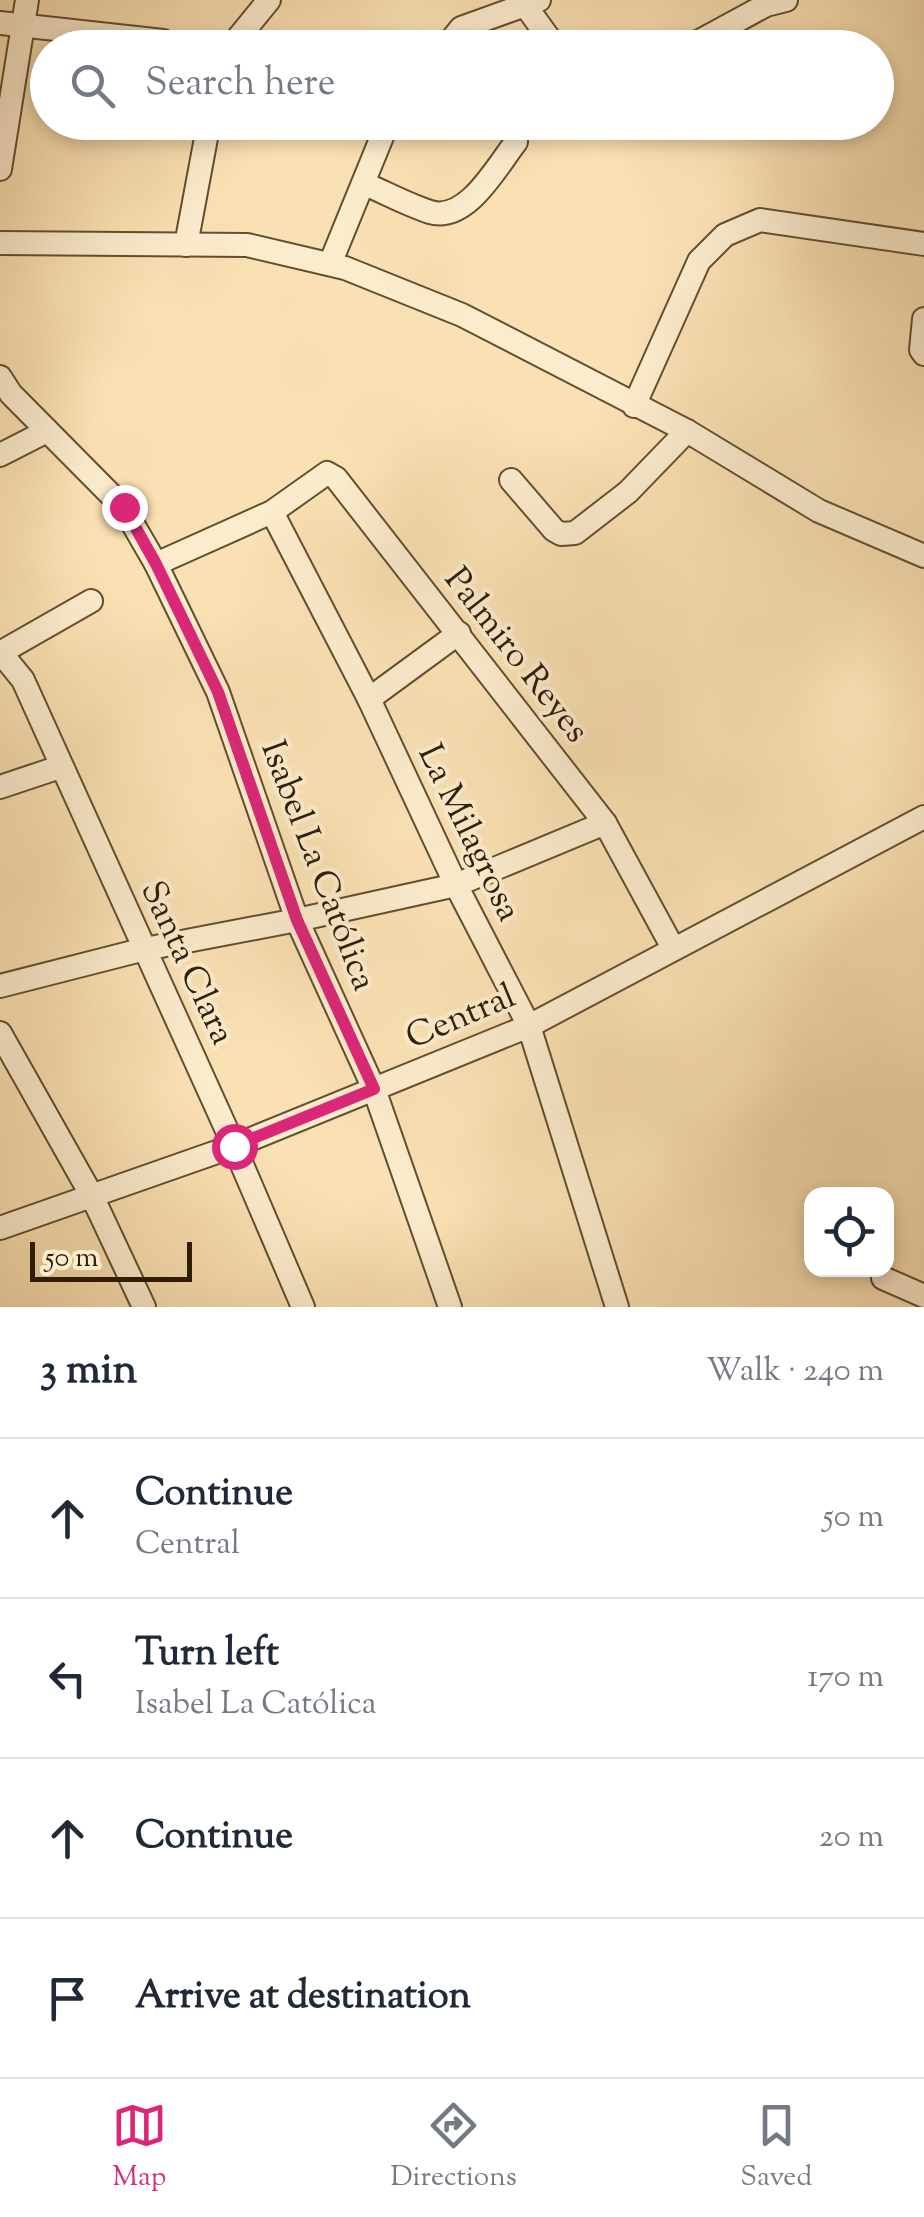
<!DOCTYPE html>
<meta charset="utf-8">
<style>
body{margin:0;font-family:"Sorts Mill Goudy",serif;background:#f2f2f3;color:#1f2937}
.controls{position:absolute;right:30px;bottom:30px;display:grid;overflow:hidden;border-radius:20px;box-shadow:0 5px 15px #0003}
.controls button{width:90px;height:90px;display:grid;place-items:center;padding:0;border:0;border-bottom:2px solid #e0e1e3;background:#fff;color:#1f2937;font:50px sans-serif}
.scale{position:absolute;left:30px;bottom:25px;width:162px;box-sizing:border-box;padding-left:10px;border:5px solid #301d04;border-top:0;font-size:28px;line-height:35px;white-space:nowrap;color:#301d04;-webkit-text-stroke:8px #fcecce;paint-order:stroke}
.stop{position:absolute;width:30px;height:30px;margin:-22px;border:8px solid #db2777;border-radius:50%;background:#fff}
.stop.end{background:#db2777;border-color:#fff;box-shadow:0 2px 10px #0008}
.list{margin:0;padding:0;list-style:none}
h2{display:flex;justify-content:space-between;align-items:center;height:130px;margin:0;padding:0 40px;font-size:42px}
h2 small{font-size:32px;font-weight:400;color:#747a83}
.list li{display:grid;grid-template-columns:65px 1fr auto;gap:30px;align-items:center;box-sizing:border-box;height:160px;padding:0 40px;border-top:2px solid #e0e1e3}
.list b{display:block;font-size:38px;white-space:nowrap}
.list p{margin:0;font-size:32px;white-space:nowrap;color:#747a83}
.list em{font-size:32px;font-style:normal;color:#747a83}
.icon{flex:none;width:55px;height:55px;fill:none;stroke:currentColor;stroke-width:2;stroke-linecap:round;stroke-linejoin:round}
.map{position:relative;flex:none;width:924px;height:1307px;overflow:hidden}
.search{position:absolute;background:#fff;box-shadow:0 5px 15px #0003;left:30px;right:30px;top:30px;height:110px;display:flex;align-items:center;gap:25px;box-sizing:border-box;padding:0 35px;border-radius:55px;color:#747a83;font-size:38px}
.sheet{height:770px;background:#fff}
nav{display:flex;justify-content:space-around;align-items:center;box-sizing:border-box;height:140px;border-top:2px solid #e0e1e3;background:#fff;font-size:28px;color:#747a83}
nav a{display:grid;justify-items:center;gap:5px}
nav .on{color:#db2777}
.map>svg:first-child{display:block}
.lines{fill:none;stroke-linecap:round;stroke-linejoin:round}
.minor-casing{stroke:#624e30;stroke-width:26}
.minor{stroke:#fcecce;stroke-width:22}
.route{stroke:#db2777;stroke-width:12}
.labels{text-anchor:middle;stroke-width:8;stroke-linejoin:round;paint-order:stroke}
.street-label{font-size:35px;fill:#301d04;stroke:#fcecce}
</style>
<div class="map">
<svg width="924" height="1307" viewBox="0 0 924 1307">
<rect width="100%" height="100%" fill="#fae1b3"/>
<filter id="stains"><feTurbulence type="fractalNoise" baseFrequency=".002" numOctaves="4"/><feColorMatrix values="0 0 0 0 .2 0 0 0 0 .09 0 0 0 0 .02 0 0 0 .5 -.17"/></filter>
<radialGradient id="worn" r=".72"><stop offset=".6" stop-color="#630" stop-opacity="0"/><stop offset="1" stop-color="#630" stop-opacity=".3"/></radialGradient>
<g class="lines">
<!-- minor casing -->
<g class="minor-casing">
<g id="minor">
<path d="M525,5l31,43"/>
<path d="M0,23l163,18"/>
<path d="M230,48l39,-48"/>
<path d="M445,48l16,-20 78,-28"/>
<path d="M687,48l79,-43 20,-5"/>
<path d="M0,169l27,-169"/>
<path d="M365,184c21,9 43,21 65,28 37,11 67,-46 86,-70"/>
<path d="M0,243l247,2 98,23 117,47 225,116 132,80 105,45"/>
<path d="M186,245l23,-123"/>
<path d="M330,264l58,-142"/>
<path d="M924,319l-3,31 3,4"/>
<path d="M0,377l11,17 112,113 33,57 62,128 79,228 77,169 76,218"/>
<path d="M634,406l65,-145 26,-26 35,-15 164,24"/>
<path d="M0,455l47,-24"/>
<path d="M511,480l43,50 7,4 14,-1 53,-41 59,-61"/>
<path d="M272,512l97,187 87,186 73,141 88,281"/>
<path d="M156,564l116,-52 55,-39 9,5 269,345 68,125"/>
<path d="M0,653l91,-52"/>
<path d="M1,653l22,27 211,466 69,161"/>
<path d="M369,699l90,-66"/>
<path d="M0,787l60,-20"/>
<path d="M0,986l145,-37 152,-29 159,-35 149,-62"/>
<path d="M0,1033l92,163 52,111"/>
<path d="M0,1228l234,-82 295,-120 395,-209"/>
<path d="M883,1278l41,18"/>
</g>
</g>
<!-- minor -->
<use href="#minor" class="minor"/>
</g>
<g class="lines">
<!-- route -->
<path class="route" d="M124,507l32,57 62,128 79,228 77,169 -140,57"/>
</g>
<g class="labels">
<!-- street labels -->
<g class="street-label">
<text transform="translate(518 654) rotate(52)" y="12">Palmiro Reyes</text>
<text transform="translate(471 832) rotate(64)" y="12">La Milagrosa</text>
<text transform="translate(320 865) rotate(69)" y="12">Isabel La Católica</text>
<text transform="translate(189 962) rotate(65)" y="12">Santa Clara</text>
<text transform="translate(460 1015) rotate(-23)" y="12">Central</text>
</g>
</g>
<rect width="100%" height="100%" filter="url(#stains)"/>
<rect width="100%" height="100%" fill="url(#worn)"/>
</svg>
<div class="controls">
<button><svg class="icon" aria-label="locate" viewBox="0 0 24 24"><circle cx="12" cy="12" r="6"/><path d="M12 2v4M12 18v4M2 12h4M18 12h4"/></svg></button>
</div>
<div class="scale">50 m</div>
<div class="stop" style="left:234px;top:1146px"></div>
<div class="stop end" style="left:124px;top:507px"></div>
<div class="search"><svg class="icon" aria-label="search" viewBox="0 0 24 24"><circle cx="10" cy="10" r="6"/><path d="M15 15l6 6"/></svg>Search here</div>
</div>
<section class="sheet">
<h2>3 min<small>Walk · 240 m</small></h2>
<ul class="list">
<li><svg class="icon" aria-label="ahead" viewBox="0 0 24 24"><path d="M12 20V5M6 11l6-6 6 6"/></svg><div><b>Continue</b><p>Central</p></div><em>50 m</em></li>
<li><svg class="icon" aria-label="left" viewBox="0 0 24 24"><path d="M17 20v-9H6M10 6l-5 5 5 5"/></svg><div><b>Turn left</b><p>Isabel La Católica</p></div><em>170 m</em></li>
<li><svg class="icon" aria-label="ahead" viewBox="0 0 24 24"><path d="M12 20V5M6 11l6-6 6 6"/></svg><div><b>Continue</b></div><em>20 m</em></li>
<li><svg class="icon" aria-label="arrive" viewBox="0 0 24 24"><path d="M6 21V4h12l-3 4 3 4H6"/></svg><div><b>Arrive at destination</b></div></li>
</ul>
</section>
<nav>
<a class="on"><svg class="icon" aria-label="map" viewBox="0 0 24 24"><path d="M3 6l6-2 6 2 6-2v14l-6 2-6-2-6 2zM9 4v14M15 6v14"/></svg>Map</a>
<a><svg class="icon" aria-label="directions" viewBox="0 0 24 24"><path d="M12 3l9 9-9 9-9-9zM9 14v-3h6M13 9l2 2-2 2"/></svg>Directions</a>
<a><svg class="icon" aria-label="saved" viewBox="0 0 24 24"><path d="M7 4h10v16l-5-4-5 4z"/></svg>Saved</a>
</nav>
